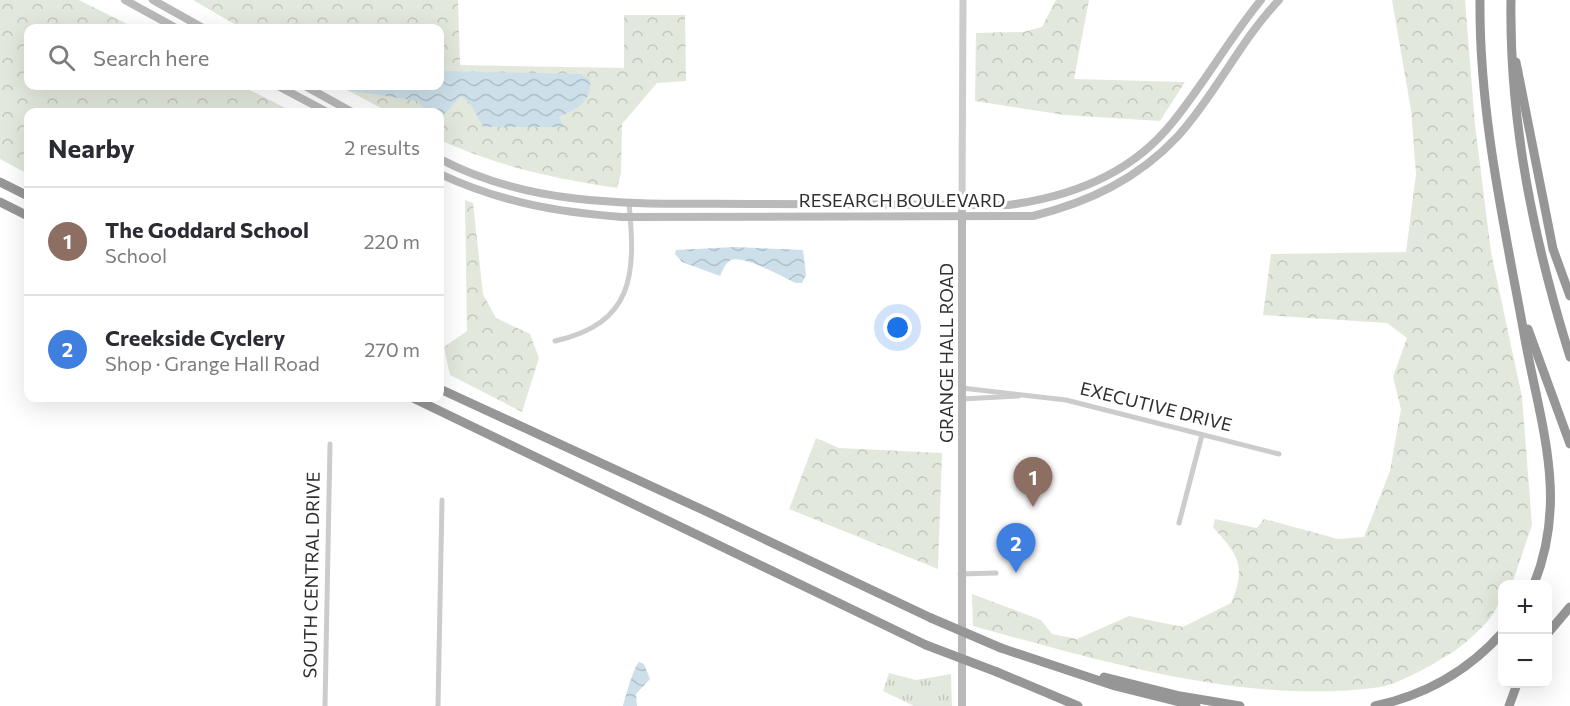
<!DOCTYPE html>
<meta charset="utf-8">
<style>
body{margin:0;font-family:Commissioner,sans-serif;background:#f2f2f3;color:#2b2b33}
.controls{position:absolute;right:18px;bottom:18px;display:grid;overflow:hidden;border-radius:12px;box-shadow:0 6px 24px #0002}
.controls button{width:54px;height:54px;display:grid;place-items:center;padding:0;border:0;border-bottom:2px solid #e1e1e2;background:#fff;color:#2b2b33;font:30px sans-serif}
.you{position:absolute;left:898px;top:328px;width:21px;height:21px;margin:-15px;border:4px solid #fff;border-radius:50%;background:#1a73e8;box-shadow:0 0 0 9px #1a73e833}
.badge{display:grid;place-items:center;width:39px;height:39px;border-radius:50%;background:#d64252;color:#fff;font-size:20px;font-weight:700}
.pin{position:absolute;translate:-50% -50px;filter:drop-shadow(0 2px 3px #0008)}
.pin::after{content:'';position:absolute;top:32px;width:21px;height:18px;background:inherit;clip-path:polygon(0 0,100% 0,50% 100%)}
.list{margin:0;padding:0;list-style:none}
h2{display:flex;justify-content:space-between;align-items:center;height:78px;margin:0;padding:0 24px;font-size:26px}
h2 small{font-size:20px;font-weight:400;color:#7c7c81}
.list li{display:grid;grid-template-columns:39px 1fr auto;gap:18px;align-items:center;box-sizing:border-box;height:108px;padding:0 24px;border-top:2px solid #e1e1e2}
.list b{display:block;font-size:22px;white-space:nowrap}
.list p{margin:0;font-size:20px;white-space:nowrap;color:#7c7c81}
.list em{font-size:20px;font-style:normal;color:#7c7c81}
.icon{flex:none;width:33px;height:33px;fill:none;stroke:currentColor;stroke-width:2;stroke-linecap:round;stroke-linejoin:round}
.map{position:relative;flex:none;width:1570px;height:706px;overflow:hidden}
.search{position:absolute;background:#fff;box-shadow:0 6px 24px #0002;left:24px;top:24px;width:420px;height:66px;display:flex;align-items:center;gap:15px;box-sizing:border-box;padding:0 21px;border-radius:12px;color:#7c7c81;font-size:22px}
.panel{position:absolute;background:#fff;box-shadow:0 6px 24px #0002;left:24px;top:108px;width:420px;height:294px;border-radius:12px}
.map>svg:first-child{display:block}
.forest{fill:url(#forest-crowns)}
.park{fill:url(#park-tufts)}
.water{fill:url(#water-waves)}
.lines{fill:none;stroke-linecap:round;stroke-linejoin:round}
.minor{stroke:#ccc;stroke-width:5}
.tertiary{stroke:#ccc;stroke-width:7}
.secondary{stroke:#b9b9b9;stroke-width:8}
.motorway{stroke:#969696;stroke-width:9}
.motorway-bridge{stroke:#969696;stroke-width:9}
.labels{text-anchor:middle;stroke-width:6;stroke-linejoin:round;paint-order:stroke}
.street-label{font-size:18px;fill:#2f2f2f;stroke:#fff}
</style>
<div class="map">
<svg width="1570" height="706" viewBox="0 0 1570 706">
<defs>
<pattern id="forest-crowns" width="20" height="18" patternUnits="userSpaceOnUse" patternTransform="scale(1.5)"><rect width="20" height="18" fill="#e3e8dc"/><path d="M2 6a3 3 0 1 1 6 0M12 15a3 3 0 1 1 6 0" fill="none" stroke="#c3c7bd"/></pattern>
<pattern id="park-tufts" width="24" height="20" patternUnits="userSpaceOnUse" patternTransform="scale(1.5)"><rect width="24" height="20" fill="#e3e8dc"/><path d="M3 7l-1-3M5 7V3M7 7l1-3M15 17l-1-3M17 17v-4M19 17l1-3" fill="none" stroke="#c3c7bd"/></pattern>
<pattern id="water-waves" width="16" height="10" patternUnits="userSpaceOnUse" patternTransform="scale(1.5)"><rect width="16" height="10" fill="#cddfe9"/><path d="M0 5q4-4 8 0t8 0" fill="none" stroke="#b0c0c8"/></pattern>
</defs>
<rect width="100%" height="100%" fill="#fff"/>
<!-- forest -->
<g class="forest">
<path d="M0,0h79l56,28h-107v58h214l51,26h-265v62l-28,-15z"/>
<path d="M193,0h265l2,65 164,3v-53h61l1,66 -29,2 -35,41 -1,49 -4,15c-66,-10 -116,-21 -177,-48v-28h-52l-48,-26h100v-58h-199z"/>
<path d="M1056,0h33l-15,79 111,3 -25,39 -95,-6 -90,-14 1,-68 47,-1 19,-5z"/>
<path d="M1392,0h73l10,125 16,127 31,145 10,128 -20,59h-10c0,27 -18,42 -37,59 -17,14 -63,40 -84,44 -134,19 -280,-26 -408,-61l-1,-32 69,26 11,14 25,5 52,-23 54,11 48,-24c16,-37 7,-48 -18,-76l2,-8 42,9 7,-9 74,20 26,-2 26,-66 11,-62 -8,-32 14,-39 -20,-15 -124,-8 8,-61 135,-2 10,-78 -5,-64z"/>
<path d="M465,200l8,3 10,91 13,24 34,16 9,24 -17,54 -72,-37 -6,-28 23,-16z"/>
<path d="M816,438l23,10 103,5 -4,116 -149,-60z"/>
</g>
<!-- park -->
<path class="park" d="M889,673l27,7 35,-6 1,32h-38l-31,-15z"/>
<!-- water -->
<g class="water">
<path d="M440,71l141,3 9,6c2,23 -13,28 -31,37l5,10h-81l-11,-21 -11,-10 -21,23v-7h-15l-7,-11 -72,-11 -6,-4h100z"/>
<path d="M735,247l68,3 3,25 -4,8h-6c-14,-6 -51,-28 -65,-23 -6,3 -8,10 -11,16l-38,-14 -7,-8 1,-4z"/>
<path d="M639,662l5,2 6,15 -14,15 1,12h-14c2,-8 11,-40 16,-44z"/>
</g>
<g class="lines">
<!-- minor -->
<g class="minor">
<path d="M555,341c79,-18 81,-66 74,-138"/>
<path d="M962,388l104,12 213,54"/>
<path d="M962,399l57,-3"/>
<path d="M1179,523l23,-88"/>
<path d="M960,574l36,-1"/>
<path d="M325,706l5,-262"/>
<path d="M438,706l4,-206"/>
</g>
<!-- tertiary -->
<path class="tertiary" d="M962,205l1,-205"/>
<!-- secondary -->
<g class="secondary">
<path d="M125,0l51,28"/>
<path d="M153,0l50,28"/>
<path d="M278,86l49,26"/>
<path d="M305,86l47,26"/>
<path d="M440,159c97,51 205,44 312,45 85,0 170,0 256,1 62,-8 123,-31 164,-82 32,-39 57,-84 89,-123"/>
<path d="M440,174c60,28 116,38 182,43l411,-1c56,-14 105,-37 145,-80 38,-42 62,-95 101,-136"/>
<path d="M962,706v-494"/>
</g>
<!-- motorway -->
<g class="motorway">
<path d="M1480,0c-1,111 23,219 43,328 15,90 47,167 11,256"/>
<path d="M1511,0c-2,122 23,241 59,357"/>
<path d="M1516,62l37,187 17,47"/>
<path d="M0,182l28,14"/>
<path d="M0,202l28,14"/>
<path d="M1528,329l42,115"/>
<path d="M440,389l261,120 230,109"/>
<path d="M413,398l513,247"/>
<path d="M1548,633l22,-26"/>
<path d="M1001,648l114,38 81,20"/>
<path d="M997,672l81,34"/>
<path d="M1104,677l76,19 60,10"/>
<path d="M1375,706c51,-11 93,-35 127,-73"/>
<path d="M1509,706l8,-22"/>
</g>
<!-- motorway-bridge -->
<g class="motorway-bridge">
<path d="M931,618l70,30"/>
<path d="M926,645l71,27"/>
</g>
</g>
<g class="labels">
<!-- street labels -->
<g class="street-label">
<text x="902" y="207">RESEARCH BOULEVARD</text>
<text transform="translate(947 353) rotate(-90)" y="6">GRANGE HALL ROAD</text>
<text transform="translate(1156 407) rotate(14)" y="6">EXECUTIVE DRIVE</text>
<text transform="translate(312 575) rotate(-89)" y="6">SOUTH CENTRAL DRIVE</text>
</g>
</g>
</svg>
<div class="controls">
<button>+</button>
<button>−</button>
</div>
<div class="you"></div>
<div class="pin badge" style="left:1033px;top:507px;background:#8d6e63">1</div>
<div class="pin badge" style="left:1016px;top:573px;background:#3f7fe0">2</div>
<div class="search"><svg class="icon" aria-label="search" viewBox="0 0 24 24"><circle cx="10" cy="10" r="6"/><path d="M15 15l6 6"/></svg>Search here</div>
<section class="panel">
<h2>Nearby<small>2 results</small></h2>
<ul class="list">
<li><span class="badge" style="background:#8d6e63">1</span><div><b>The Goddard School</b><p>School</p></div><em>220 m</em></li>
<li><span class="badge" style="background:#3f7fe0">2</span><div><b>Creekside Cyclery</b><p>Shop · Grange Hall Road</p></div><em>270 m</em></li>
</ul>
</section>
</div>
